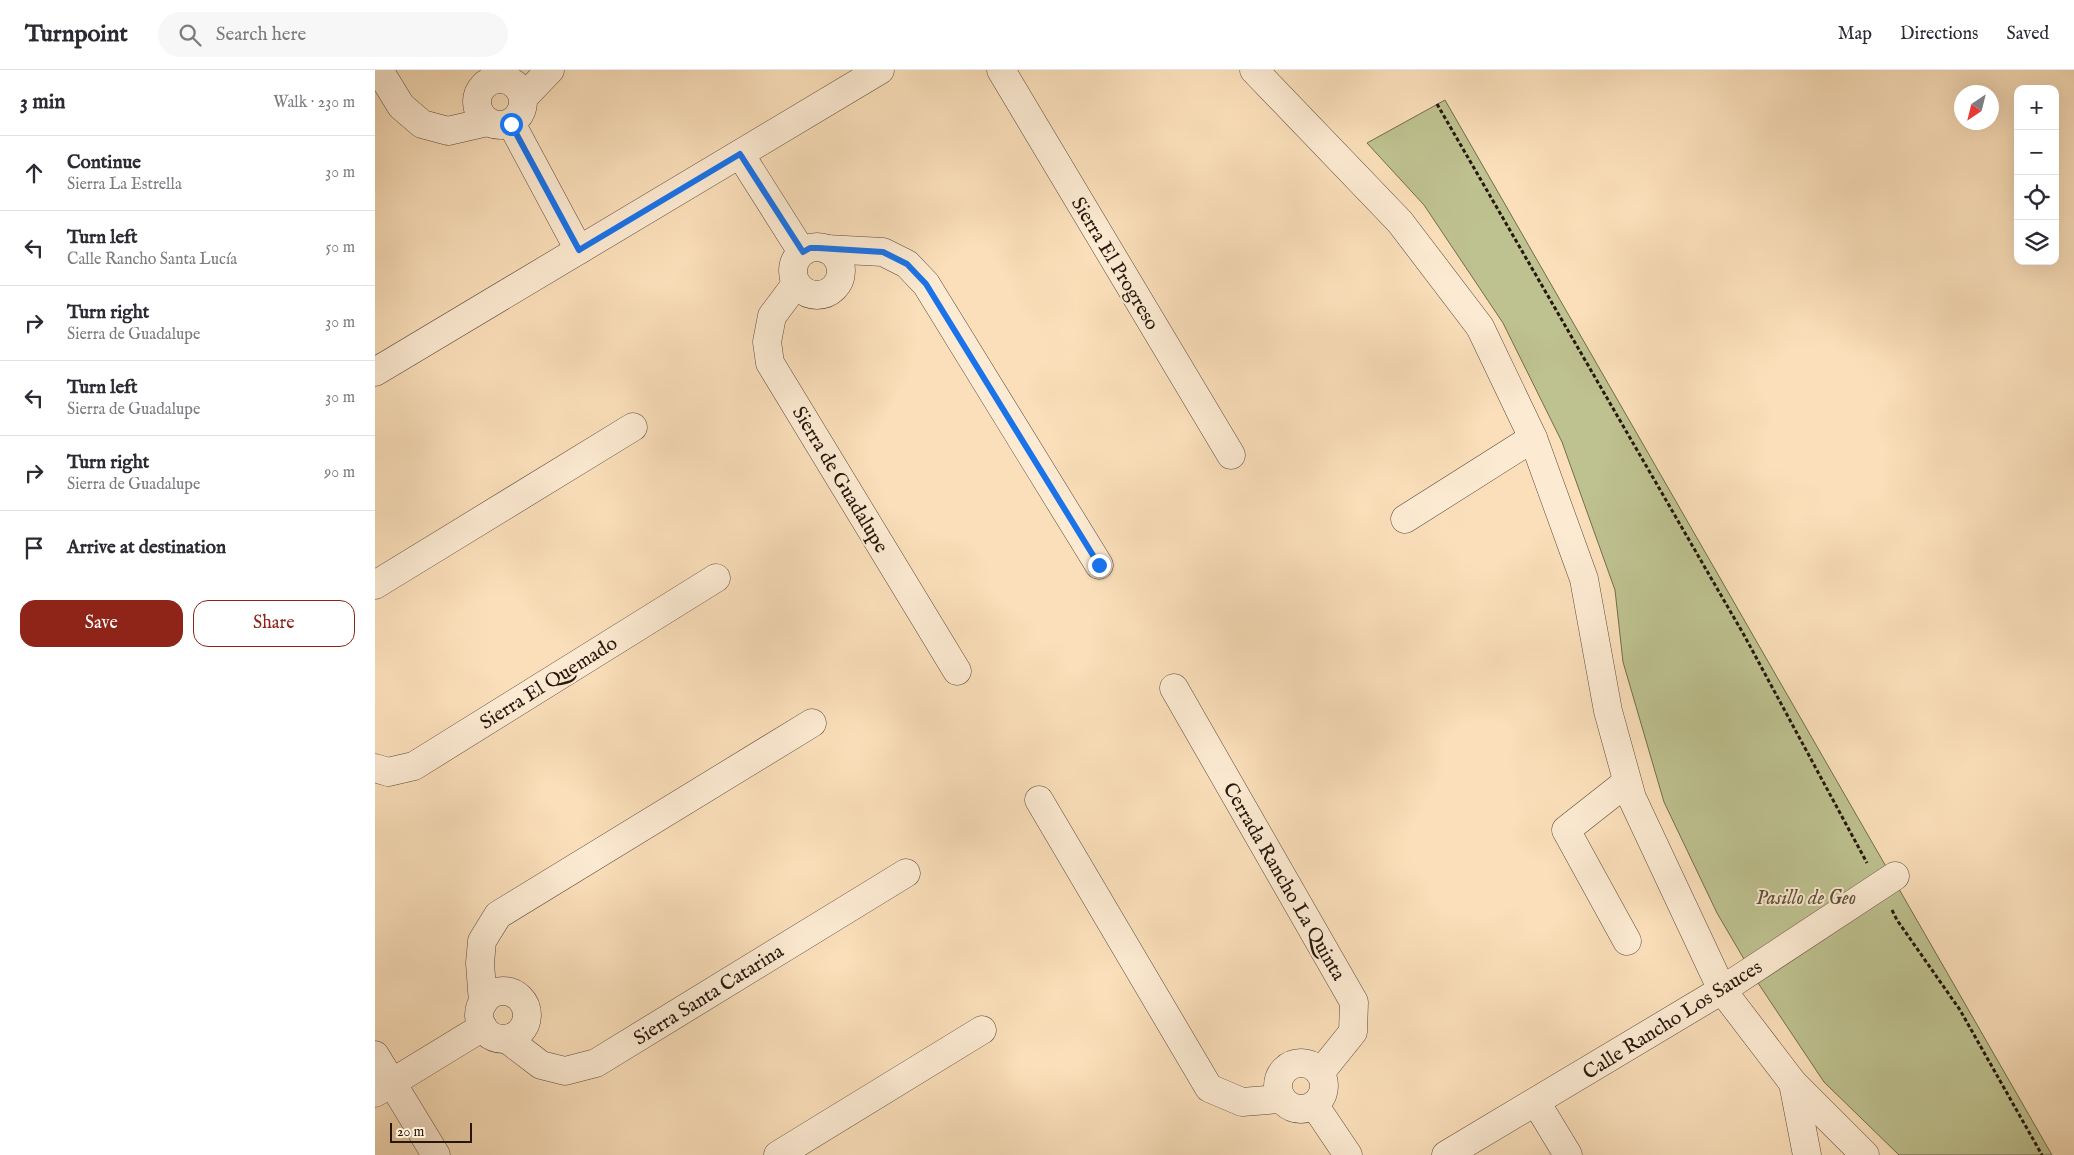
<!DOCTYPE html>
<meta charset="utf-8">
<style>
body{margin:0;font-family:"IM FELL English",serif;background:#f7f7f7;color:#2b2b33}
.controls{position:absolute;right:15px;top:15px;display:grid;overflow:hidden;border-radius:10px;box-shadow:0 5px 20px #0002}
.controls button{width:45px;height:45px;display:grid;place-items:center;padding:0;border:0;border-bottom:1px solid #e1e1e2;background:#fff;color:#2b2b33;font:25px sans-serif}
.compass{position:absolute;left:1579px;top:15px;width:45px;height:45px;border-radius:50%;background:#fff;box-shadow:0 5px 20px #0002;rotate:215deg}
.scale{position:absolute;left:15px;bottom:12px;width:82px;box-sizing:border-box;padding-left:5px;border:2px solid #26160c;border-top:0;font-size:14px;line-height:18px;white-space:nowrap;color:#26160c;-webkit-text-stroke:4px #fcead2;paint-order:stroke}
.stop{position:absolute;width:15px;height:15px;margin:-11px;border:4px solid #1a73e8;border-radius:50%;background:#fff}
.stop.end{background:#1a73e8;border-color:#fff;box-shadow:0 1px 5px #0008}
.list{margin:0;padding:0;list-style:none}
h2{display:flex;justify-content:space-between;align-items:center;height:65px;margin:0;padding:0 20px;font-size:21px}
h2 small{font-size:16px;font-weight:400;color:#7c7c81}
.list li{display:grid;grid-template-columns:32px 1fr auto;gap:15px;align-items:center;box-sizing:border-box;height:75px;padding:0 20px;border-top:1px solid #e1e1e2}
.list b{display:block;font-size:19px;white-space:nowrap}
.list p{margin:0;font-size:16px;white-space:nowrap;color:#7c7c81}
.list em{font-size:16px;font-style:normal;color:#7c7c81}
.actions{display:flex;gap:10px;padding:15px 20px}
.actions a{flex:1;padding:11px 0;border:1px solid #8f2418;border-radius:15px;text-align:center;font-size:18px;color:#8f2418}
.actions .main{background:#8f2418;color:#fff}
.icon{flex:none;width:28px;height:28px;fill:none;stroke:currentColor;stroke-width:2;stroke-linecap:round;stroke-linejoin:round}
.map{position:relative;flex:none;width:1699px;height:1085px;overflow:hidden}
header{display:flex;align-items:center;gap:30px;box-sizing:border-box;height:70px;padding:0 25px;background:#fff;border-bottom:1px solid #e1e1e2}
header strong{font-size:24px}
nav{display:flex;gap:28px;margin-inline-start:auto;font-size:18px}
.search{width:350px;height:45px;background:#f7f7f7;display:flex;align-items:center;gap:12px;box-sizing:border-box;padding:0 18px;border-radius:28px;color:#7c7c81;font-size:19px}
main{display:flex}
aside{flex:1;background:#fff}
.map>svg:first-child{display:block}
.green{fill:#bec290;stroke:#726c4e}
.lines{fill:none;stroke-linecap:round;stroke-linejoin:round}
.minor-casing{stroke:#5b4838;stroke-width:29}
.path{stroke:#26160c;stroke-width:3;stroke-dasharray:4 2.5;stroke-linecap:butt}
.minor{stroke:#fcead2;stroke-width:28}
.route{stroke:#1a73e8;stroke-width:6}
.labels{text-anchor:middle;stroke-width:4;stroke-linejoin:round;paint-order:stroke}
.street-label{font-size:20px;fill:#26160c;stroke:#fcead2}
.park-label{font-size:20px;font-style:italic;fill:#5b523a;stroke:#fcead2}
</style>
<header>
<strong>Turnpoint</strong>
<div class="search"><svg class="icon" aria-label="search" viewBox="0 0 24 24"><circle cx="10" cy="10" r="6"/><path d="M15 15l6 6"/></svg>Search here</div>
<nav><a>Map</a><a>Directions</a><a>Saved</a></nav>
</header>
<main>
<aside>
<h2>3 min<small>Walk · 230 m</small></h2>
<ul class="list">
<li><svg class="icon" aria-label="ahead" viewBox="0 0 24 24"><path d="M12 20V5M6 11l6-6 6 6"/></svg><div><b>Continue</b><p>Sierra La Estrella</p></div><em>30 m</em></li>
<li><svg class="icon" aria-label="left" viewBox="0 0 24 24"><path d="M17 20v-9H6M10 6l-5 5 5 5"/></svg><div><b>Turn left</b><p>Calle Rancho Santa Lucía</p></div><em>50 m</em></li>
<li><svg class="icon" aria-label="right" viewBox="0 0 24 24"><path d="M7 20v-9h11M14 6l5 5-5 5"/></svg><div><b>Turn right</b><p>Sierra de Guadalupe</p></div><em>30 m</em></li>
<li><svg class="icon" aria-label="left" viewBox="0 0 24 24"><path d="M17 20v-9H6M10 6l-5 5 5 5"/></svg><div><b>Turn left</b><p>Sierra de Guadalupe</p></div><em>30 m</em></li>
<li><svg class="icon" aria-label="right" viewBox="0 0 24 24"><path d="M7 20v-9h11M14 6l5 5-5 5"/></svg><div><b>Turn right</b><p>Sierra de Guadalupe</p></div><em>90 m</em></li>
<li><svg class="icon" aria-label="arrive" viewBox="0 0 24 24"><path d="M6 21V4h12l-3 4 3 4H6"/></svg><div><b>Arrive at destination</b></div></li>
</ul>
<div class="actions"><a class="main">Save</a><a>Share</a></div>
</aside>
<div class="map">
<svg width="1699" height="1085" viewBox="0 0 1699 1085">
<rect width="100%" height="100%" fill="#fadfba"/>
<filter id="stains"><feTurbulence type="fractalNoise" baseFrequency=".004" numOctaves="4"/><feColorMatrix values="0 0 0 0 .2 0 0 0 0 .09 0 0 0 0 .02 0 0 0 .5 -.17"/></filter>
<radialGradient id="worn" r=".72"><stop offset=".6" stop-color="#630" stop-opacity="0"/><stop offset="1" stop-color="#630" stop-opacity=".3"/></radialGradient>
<!-- green -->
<path class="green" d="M1070,30l607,1055h-153l-75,-73 -66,-99 -41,-70 -53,-111 -41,-140 -8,-72 -53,-148 -59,-119 -79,-118 -57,-62z"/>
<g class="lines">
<!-- minor casing -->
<g class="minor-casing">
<g id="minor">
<path d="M4,0l22,36 21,18 26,7 39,-9"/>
<path d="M626,0l230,385"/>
<path d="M879,0l146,152 80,105 53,111 51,141 24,132 24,87 90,192 71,93 72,72"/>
<circle cx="125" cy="32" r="23"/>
<path d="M149,27l26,-27"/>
<path d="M136,53l68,127"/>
<path d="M365,84l62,98"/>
<circle cx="442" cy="201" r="24"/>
<path d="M451,179l57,3 24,12 19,20 173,281"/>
<path d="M421,214l-24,32 -5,26 3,21 187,308"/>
<path d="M0,302l505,-302"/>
<path d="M1030,449l128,-81"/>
<path d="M0,515l258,-158"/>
<path d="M799,618l180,314 -1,30 -33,41"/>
<path d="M0,698l13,4 26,-6 302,-188"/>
<path d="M1252,712l-61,48 61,111"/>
<path d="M664,730l170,288 33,14 38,-3"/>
<circle cx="128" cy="945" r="24"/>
<path d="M108,933l-3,-40 2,-22 16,-26 314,-192"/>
<path d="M132,969l34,26 24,6 31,-8 310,-190"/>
<path d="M0,985l61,100"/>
<circle cx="926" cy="1016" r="23"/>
<path d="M1418,1013l14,72"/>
<path d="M0,1023l108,-66"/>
<path d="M1161,1032l32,53"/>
<path d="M940,1036l33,49"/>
<path d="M403,1085l204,-125"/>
<path d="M1071,1085l276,-165 173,-114"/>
</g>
</g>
<!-- path -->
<g class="path">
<path d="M1062,34l307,531 123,228"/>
<path d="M1517,840l5,10 63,90 82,145"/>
</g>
<!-- minor -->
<use href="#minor" class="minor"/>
</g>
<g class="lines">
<!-- route -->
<path class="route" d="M136,54l68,126 161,-96 63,98 7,-4h8l65,4 24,12 19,20 173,281"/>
</g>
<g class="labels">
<!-- street labels -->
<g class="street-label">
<text transform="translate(741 193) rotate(59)" y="7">Sierra El Progreso</text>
<text transform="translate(466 409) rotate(59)" y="7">Sierra de Guadalupe</text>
<text transform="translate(173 612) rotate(-32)" y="7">Sierra El Quemado</text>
<text transform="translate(910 811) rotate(60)" y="7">Cerrada Rancho La Quinta</text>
<text transform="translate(333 924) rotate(-32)" y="7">Sierra Santa Catarina</text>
<text transform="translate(1297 949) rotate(-32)" y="7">Calle Rancho Los Sauces</text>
</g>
<!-- park labels -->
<g class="park-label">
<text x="1431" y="834">Pasillo de Geo</text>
</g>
</g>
<rect width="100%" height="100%" filter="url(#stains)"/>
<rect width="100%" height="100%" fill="url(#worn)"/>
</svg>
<div class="controls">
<button>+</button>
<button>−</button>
<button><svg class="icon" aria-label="locate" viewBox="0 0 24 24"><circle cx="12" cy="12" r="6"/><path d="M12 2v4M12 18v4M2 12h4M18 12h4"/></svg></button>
<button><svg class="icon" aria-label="layers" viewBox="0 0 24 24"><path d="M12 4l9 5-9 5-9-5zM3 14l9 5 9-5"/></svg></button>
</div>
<svg class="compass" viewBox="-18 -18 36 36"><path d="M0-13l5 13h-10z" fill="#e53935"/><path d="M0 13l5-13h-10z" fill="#7c7c81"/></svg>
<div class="scale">20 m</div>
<div class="stop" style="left:136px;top:54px"></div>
<div class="stop end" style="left:724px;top:495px"></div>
</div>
</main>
